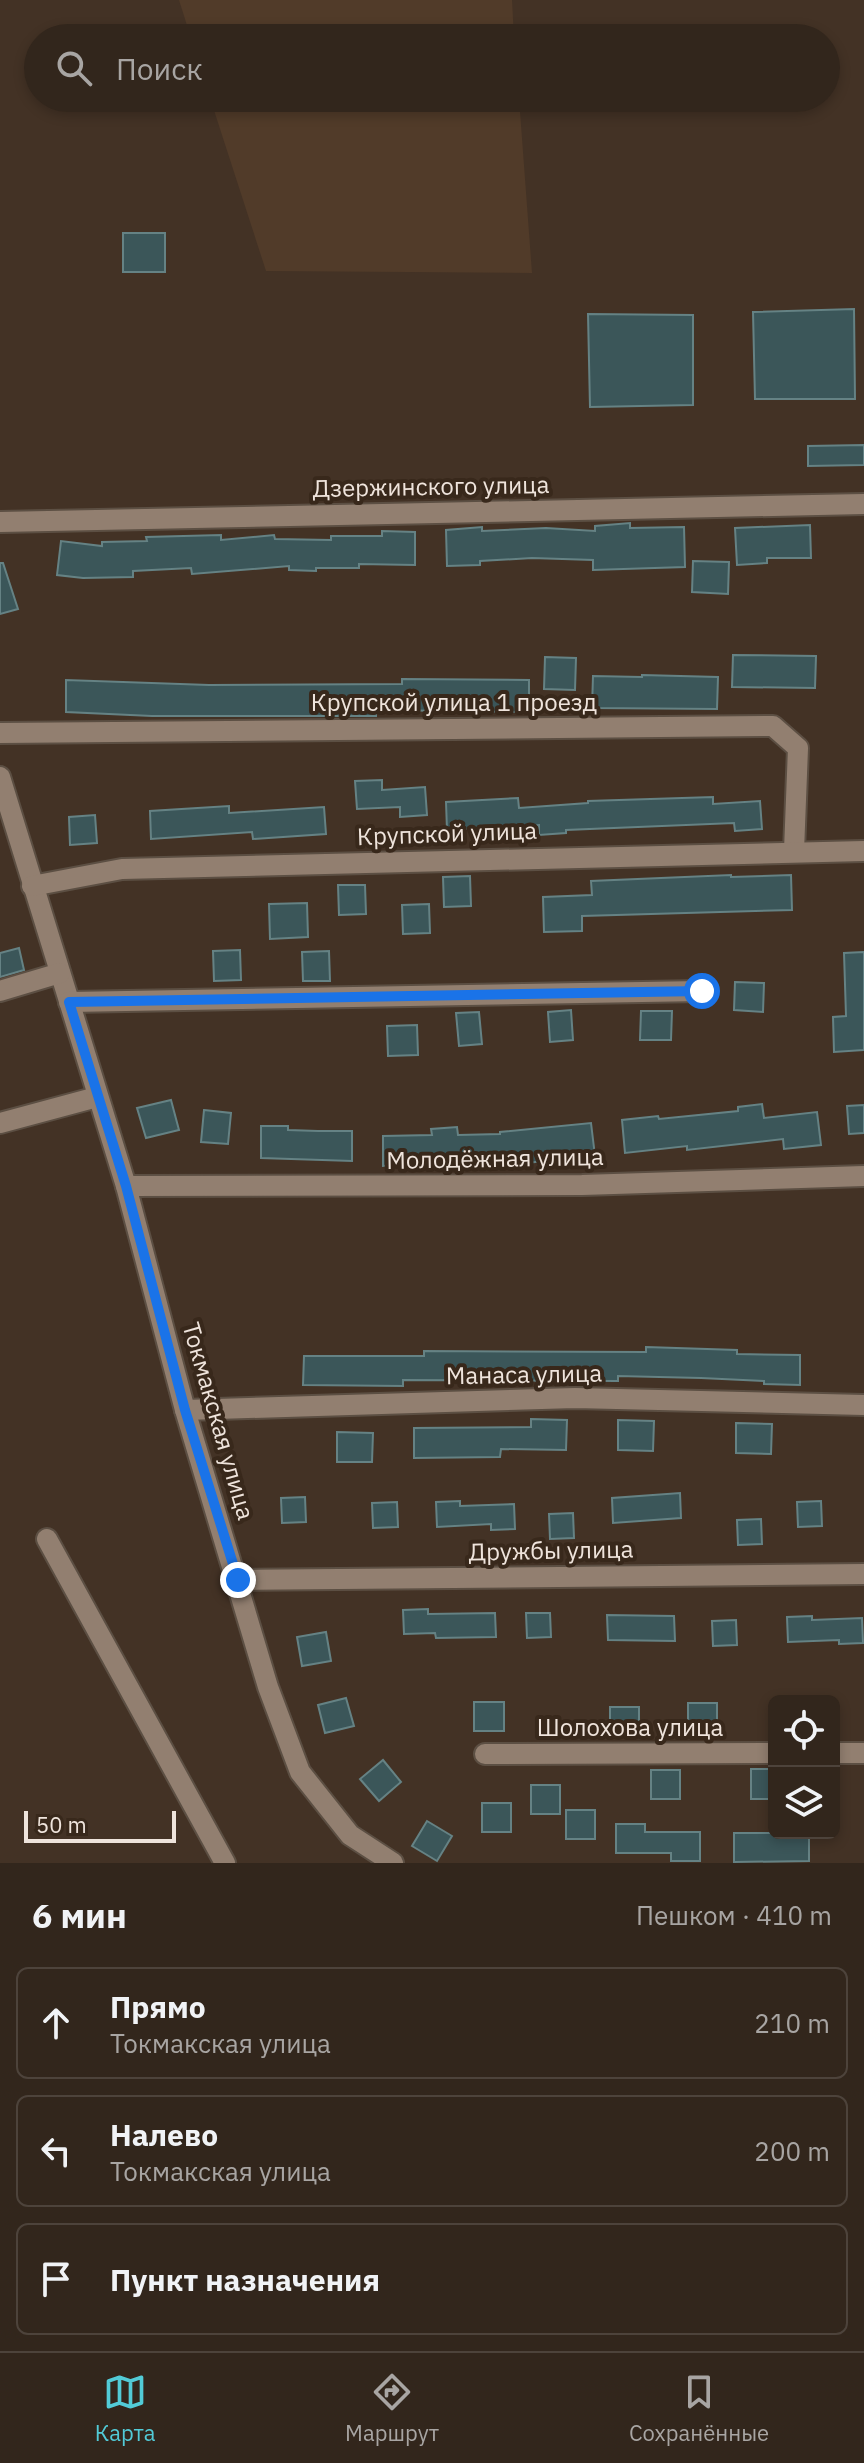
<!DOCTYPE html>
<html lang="ru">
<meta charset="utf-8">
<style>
body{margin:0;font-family:"IBM Plex Sans",sans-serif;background:#3a2e25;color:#f1f3f6}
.controls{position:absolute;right:24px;bottom:24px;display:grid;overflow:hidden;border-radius:12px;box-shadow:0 4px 12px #0003}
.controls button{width:72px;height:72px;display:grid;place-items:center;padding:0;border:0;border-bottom:2px solid #4d433b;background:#32261c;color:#f1f3f6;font:40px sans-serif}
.scale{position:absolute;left:24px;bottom:20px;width:152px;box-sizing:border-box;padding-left:8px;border:4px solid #efe4dc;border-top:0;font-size:22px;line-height:28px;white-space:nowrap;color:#efe4dc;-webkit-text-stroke:6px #38281b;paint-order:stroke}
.stop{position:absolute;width:24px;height:24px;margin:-18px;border:6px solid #1a73e8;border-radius:50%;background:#fff}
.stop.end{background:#1a73e8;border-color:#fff;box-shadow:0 2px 8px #0008}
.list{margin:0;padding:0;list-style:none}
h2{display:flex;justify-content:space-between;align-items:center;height:104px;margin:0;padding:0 32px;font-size:34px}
h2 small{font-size:26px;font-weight:400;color:#a8a5a3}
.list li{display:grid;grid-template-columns:52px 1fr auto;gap:24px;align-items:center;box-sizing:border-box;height:112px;margin:0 16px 16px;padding:0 16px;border:2px solid #4d433b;border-radius:12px}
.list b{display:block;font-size:30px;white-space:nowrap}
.list p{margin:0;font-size:26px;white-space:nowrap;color:#a8a5a3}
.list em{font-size:26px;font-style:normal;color:#a8a5a3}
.icon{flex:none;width:44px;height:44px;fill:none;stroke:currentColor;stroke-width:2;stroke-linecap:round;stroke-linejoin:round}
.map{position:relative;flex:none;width:864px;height:1863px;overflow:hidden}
.search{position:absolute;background:#32261c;box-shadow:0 4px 12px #0003;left:24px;right:24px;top:24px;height:88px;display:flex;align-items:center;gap:20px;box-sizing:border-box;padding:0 28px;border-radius:44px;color:#a8a5a3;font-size:30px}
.sheet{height:488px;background:#32261c}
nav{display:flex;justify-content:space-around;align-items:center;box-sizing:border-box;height:112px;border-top:2px solid #4d433b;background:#32261c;font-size:22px;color:#a8a5a3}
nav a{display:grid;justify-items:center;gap:4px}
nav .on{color:#52cbd7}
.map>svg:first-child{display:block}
.built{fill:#513b29}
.building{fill:#3b5659;stroke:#658284;stroke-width:2}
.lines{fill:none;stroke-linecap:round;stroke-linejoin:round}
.minor-casing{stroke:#5c4f43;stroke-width:24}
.minor{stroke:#927f70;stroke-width:20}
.route{stroke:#1a73e8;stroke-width:10}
.labels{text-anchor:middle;stroke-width:8;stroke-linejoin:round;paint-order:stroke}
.street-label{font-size:24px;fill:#efe4dc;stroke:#38281b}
</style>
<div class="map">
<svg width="864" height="1863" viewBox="0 0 864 1863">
<rect width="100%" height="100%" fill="#433225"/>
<!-- built -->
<g class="built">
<path d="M179,0h333l2,38h-323z"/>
<path d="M210,98h309l13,175 -266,-2z"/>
</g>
<!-- building -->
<g class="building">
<rect x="123" y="233" width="42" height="39"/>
<path d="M854,309l1,90h-100l-2,-87z"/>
<path d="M588,314l105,1v90l-103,2z"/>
<path d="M864,445v20l-56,1v-20z"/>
<path d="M630,523v5l54,-1 1,40 -92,3v-10l-61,-2 -52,3v4l-33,1 -1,-36 36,-3v4l64,-3 49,3v-5z"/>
<path d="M810,525l1,33h-44v5l-30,2 -2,-37z"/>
<path d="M382,531l33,1v33l-56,-1v4h-43v3l-27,-1v-4l-97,8 -1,-6 -58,3v6l-50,1 -26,-3 4,-34 41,5v-4l45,-1 -1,-4 75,-2v5l53,-5 1,4 56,1v-4h51z"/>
<path d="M693,561l36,1 -1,32 -36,-2z"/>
<path d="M0,563h3l15,46 -18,5z"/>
<path d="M733,655l83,1 -1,32 -83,-1z"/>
<path d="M545,657l31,1 -1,32 -31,-1z"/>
<path d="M642,675l76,2 -1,32 -125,-1 1,-32 49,1z"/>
<path d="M402,679l127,1v32l-153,-2v6h-224l-86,-4v-32l143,5 193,-1z"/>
<path d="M382,780v10l43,-3 2,28 -27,2v-10l-43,2 -2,-28z"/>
<path d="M713,797v7l47,-3 2,28 -27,2 -1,-8 -168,7v3l-27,2v-10l-92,5 -1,-28 72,-4 1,10 69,-5v-2z"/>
<path d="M229,806v7l95,-6 2,27 -73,5 -1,-7 -101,7 -1,-28z"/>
<path d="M95,815l2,28 -27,2 -1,-28z"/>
<path d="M731,875v2l60,-2 1,35 -210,6v15l-38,1 -1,-35 49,-2 -1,-14z"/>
<path d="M470,876l1,30 -27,1 -1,-30z"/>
<path d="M338,885h27l1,29 -27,1z"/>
<path d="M307,903l1,34 -38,2 -1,-35z"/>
<path d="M429,904l1,29 -27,1 -1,-29z"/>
<path d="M19,948l5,22 -24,7v-24z"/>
<path d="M240,950l1,30 -27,1 -1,-30z"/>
<path d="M329,951l1,30h-27l-1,-29z"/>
<path d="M864,952v98l-30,2 -1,-35 13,-1 -2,-63z"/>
<path d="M735,982l29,1 -1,29 -29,-2z"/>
<path d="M571,1010l2,30 -23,2 -2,-30z"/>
<path d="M641,1011h31l-1,29h-31z"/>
<path d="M479,1012l3,32 -23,2 -3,-33z"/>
<path d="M417,1025l1,30 -30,1 -1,-30z"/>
<path d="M171,1100l8,30 -33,8 -9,-30z"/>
<path d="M762,1104l2,14 53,-6 4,33 -37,4 -1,-10 -96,11v-4l-62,7 -3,-33 36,-4 1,3 79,-8v-4z"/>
<path d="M864,1105v28l-15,1 -2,-28z"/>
<path d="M204,1110l27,3 -3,31 -27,-2z"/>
<path d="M591,1123l4,33 -90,9h-34v-7l-88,8v-30l49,-1 -1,-6 26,-2 1,8 42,-1v-2z"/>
<path d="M261,1126h27v4l30,1h34v30l-91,-3z"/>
<path d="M646,1347l91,3v4l63,1v30l-36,-1v-3l-63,-3 -83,-2v5l-215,-1v6l-100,-1 1,-29h120v-5l222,1z"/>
<path d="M531,1419l36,1 -1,30 -65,-1 -1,8 -86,1v-30l117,-1z"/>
<path d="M618,1420l36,1 -1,30 -35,-1z"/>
<path d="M736,1423l36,1 -1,30 -35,-1z"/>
<path d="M337,1432l36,1 -1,29h-35z"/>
<path d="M680,1493l1,25 -68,5 -1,-25z"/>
<path d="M305,1497l1,25 -24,1 -1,-25z"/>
<path d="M460,1501v5l54,-2 1,25 -24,1v-6l-54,3 -1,-25z"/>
<path d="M821,1501l1,25 -24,1 -1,-25z"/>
<path d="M397,1502l1,25 -25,1 -1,-25z"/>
<path d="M573,1513l1,25 -24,1 -1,-25z"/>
<path d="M761,1519l1,25 -24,1 -1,-25z"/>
<path d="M428,1609v5l67,-1 1,24 -60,1 -1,-5 -31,1 -1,-24z"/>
<path d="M526,1613h24l1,24 -24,1z"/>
<path d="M607,1615l67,1 1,25 -67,-1z"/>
<path d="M812,1616v4l50,-2 1,25 -24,1v-4l-51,2 -1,-25z"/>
<path d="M736,1620l1,25 -24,1 -1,-25z"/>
<path d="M326,1632l5,29 -29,5 -5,-29z"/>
<path d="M346,1698l8,28 -29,7 -7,-28z"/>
<rect x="474" y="1702" width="30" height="29"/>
<rect x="688" y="1703" width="29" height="29"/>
<rect x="610" y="1707" width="29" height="29"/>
<path d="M383,1760l18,22 -22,19 -19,-22z"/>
<rect x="751" y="1769" width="23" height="30"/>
<rect x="651" y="1770" width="29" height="29"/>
<rect x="531" y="1785" width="29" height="29"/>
<rect x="482" y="1803" width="29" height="29"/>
<rect x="566" y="1810" width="29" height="29"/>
<path d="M427,1821l25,15 -15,25 -25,-15z"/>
<path d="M616,1824h29v8h55v29h-29v-8h-55z"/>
<path d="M734,1833h75v28l-75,1z"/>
</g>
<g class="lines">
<!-- minor casing -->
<g class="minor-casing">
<g id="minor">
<path d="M0,522l864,-18"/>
<path d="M0,733l773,-7 25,22 -4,103"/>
<path d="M0,777l126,409 59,224 83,277 32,85 50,63 43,28"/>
<path d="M32,886l90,-17 742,-18"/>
<path d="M0,991l60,-18"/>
<path d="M69,1002l633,-11"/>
<path d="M0,1123l97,-26"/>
<path d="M126,1186l456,-1 282,-9"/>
<path d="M185,1410l390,-12 289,7"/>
<path d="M47,1539l178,324"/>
<path d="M238,1580l626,-6"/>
<path d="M834,1753h30"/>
<path d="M485,1754l289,-1"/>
</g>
</g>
<!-- minor -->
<use href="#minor" class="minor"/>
</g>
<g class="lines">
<!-- route -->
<path class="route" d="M238,1580l-53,-170 -59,-224 -57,-184 633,-11"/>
</g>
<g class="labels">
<!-- street labels -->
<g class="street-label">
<text transform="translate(431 487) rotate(-1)" y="8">Дзержинского улица</text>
<text x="454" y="711">Крупской улица 1 проезд</text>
<text transform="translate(447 834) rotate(-2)" y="8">Крупской улица</text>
<text transform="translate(495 1159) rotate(-1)" y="8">Молодёжная улица</text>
<text transform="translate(524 1375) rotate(-1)" y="8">Манаса улица</text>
<text transform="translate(218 1421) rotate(74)" y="8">Токмакская улица</text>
<text transform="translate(551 1551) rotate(-1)" y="8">Дружбы улица</text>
<text x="630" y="1736">Шолохова улица</text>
</g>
</g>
</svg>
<div class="controls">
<button><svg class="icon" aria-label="locate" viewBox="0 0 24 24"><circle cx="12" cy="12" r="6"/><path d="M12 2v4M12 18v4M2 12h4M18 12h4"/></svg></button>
<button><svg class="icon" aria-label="layers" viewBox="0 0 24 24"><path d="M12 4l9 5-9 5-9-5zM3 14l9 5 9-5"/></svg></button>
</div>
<div class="scale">50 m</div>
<div class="stop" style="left:702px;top:991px"></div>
<div class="stop end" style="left:238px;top:1580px"></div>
<div class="search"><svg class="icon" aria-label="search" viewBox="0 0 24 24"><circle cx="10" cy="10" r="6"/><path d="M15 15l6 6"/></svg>Поиск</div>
</div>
<section class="sheet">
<h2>6 мин<small>Пешком · 410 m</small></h2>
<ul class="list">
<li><svg class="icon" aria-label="ahead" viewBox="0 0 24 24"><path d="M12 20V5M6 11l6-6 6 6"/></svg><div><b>Прямо</b><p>Токмакская улица</p></div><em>210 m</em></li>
<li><svg class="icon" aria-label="left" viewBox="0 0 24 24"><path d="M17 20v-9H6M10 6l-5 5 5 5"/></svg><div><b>Налево</b><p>Токмакская улица</p></div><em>200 m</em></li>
<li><svg class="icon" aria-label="arrive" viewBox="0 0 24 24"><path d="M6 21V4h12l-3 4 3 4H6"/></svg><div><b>Пункт назначения</b></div></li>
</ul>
</section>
<nav>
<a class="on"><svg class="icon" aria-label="map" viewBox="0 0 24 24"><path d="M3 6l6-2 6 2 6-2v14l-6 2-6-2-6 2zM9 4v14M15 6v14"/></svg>Карта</a>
<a><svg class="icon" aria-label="directions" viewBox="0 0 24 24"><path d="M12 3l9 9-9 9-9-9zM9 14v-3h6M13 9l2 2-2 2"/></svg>Маршрут</a>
<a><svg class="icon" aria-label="saved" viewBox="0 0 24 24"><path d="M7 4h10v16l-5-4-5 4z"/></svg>Сохранённые</a>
</nav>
